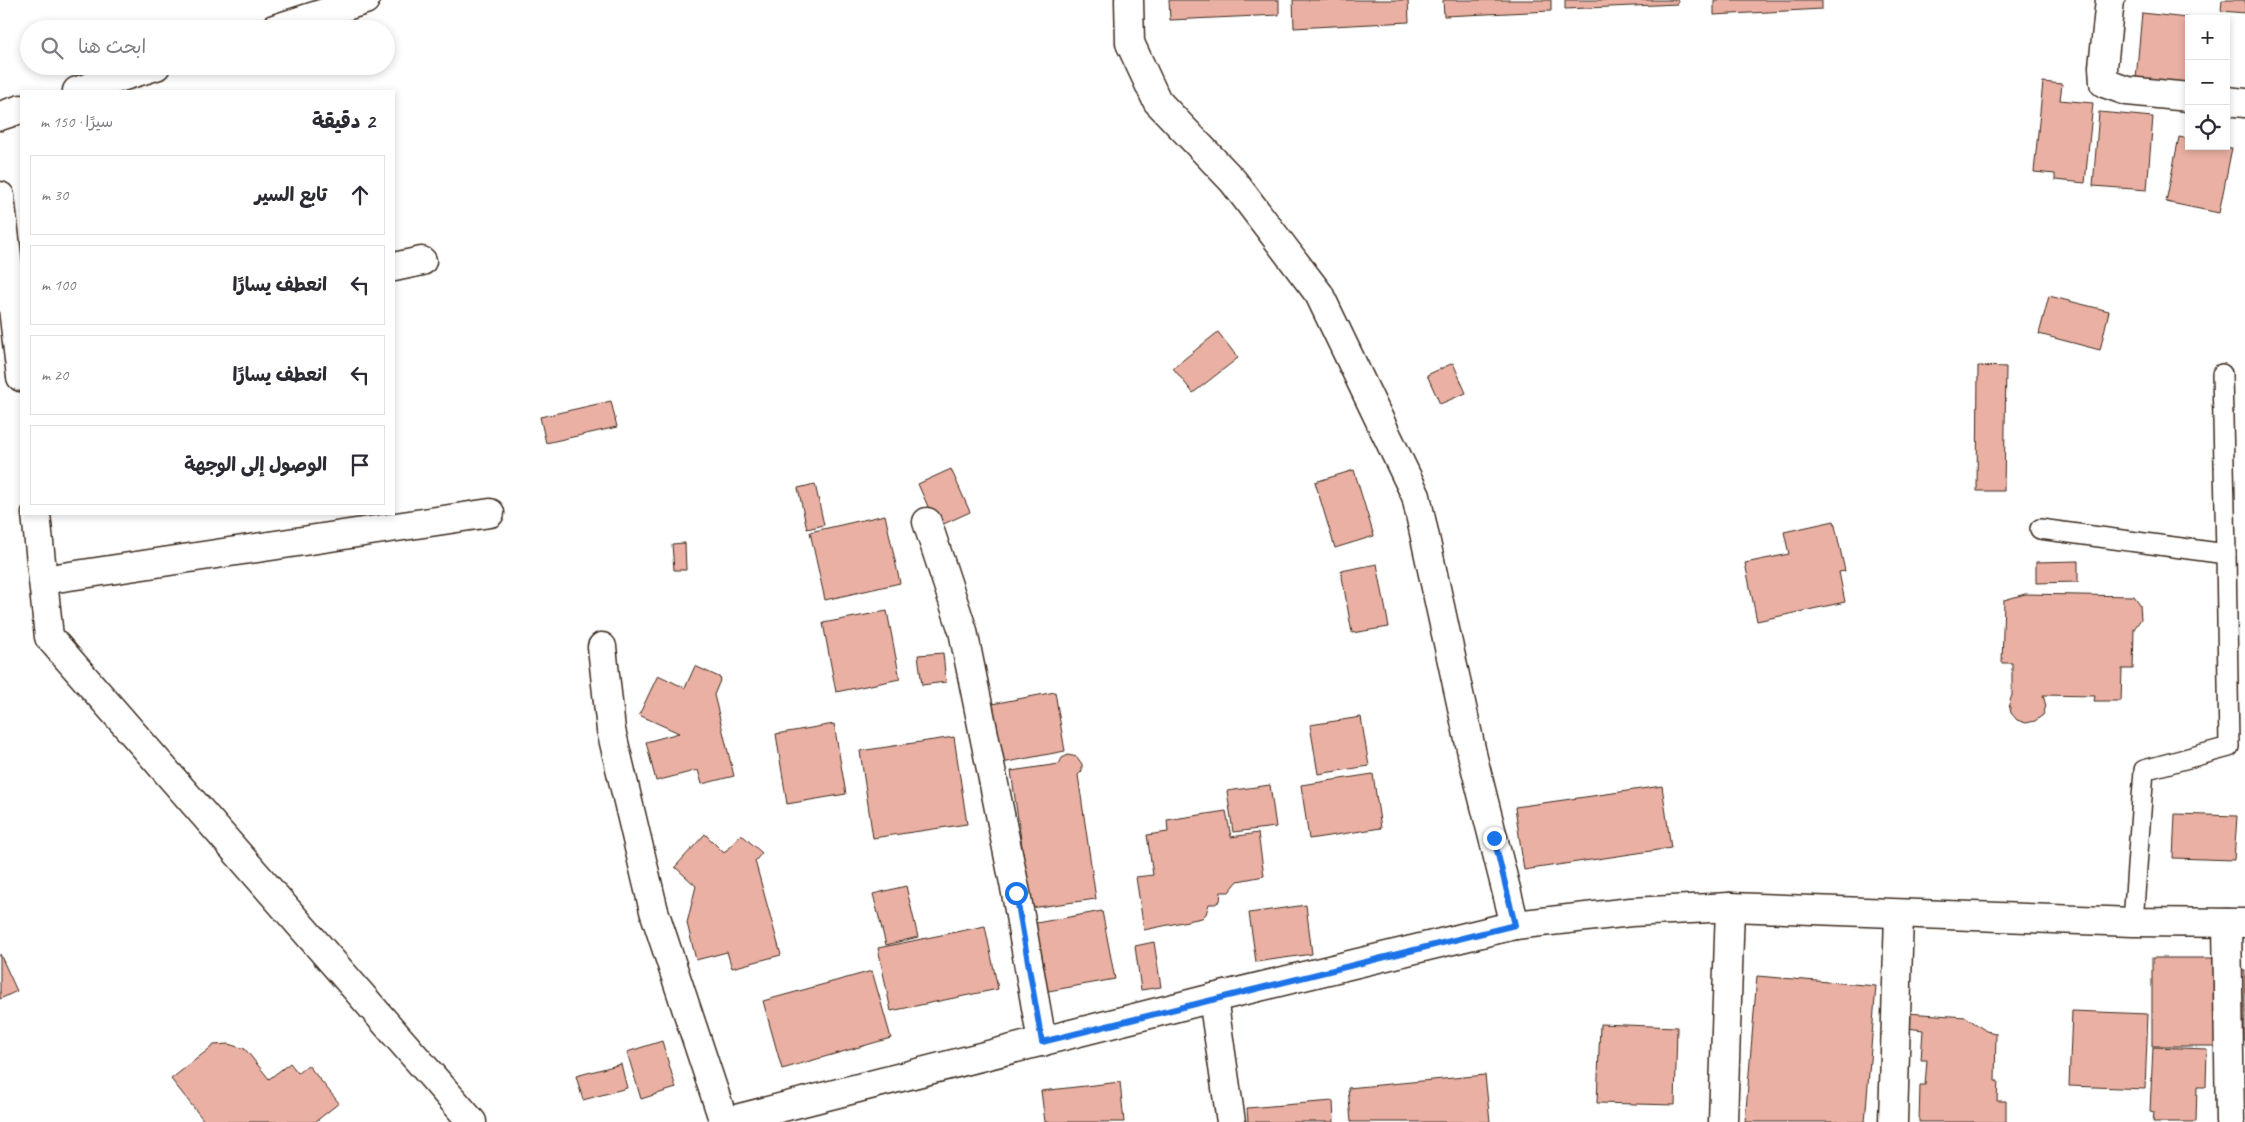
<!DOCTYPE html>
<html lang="ar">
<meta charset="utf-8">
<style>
body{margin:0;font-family:Caveat,"Playpen Sans Arabic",sans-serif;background:#f2f2f3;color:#2b2b33;direction:rtl}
.controls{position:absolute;right:15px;top:15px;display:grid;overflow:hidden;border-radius:0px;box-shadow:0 2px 8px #0003}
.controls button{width:45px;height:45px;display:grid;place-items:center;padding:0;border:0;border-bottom:1px solid #e1e1e2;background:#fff;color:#2b2b33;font:25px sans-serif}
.stop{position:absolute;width:15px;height:15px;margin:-11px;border:4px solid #1a73e8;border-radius:50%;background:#fff}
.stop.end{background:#1a73e8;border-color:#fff;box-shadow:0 1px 5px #0008}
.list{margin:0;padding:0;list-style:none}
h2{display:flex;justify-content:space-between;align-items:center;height:65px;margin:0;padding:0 20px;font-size:21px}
h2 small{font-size:16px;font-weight:400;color:#7c7c81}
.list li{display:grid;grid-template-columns:32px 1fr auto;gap:15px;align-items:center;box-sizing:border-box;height:80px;margin:0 10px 10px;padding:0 10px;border:1px solid #e1e1e2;border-radius:0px}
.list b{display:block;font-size:19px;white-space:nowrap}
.list em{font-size:16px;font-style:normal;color:#7c7c81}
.icon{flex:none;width:28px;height:28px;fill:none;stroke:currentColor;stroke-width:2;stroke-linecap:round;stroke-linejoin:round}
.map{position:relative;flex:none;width:2245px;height:1122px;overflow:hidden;direction:ltr}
.search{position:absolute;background:#fff;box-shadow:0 2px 8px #0003;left:20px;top:20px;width:375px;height:55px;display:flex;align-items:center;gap:12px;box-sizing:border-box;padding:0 18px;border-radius:28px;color:#7c7c81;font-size:19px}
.panel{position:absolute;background:#fff;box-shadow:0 2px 8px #0003;left:20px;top:90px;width:375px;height:425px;border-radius:0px;direction:rtl}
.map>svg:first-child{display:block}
.building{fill:#e9b0a3;stroke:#3b2a1e}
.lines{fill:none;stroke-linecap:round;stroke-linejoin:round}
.service-casing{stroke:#3b2a1e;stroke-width:22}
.minor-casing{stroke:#3b2a1e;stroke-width:31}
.service{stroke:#fff;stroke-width:19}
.minor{stroke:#fff;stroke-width:28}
.route{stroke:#1a73e8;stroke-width:6}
</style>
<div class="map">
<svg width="2245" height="1122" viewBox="0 0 2245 1122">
<rect width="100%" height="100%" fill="#fff"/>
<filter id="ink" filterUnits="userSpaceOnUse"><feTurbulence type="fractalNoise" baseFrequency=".02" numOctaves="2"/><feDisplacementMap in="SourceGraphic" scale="10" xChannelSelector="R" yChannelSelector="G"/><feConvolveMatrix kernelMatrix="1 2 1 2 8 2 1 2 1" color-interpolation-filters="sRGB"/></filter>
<g filter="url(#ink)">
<!-- building -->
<g class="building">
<path d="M1169,0h110v15l-109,5z"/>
<path d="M1293,0h115l1,22 -115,6z"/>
<path d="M1443,0h108v11l-107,5z"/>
<path d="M1565,0h113v4l-113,5z"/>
<path d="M1714,0h108v9l-108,6z"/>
<path d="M2222,0h23v13l-24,-2z"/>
<path d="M2142,13l54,6h-7v66l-53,-6z"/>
<path d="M2043,82l19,2 -2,16 33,3 -8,80 -30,-3v-6l-21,-2z"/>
<path d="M2099,112l54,5 -6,73 -54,-4z"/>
<path d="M2179,137l10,2v7l43,2 -13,65 -53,-11z"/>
<path d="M2049,296l60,15 -9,39 -61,-16z"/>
<path d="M1218,332l20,26 -45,35 -20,-25z"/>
<path d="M1453,363l13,30 -26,11 -13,-29z"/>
<path d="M1978,366l28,1 -2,124h-27z"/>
<path d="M611,401l6,26 -71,16 -6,-26z"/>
<path d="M951,469l19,43 -33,15 -19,-43z"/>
<path d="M1354,470l20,66 -39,12 -20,-66z"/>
<path d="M815,484l9,41 -17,4 -9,-41z"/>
<path d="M885,515l15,68 -75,17 -15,-68z"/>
<path d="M1834,521l11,50 -6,1 6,30 -88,19 -12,-58 44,-9 -5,-22z"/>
<path d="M685,543l1,27h-12l-2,-26z"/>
<path d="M2078,561v21l-42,1v-21z"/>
<path d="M1377,564l12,63 -37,6 -11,-62z"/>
<path d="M2025,594l109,2 6,8 1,15 -7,10 -1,40h-11l-1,32h-27l1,-5 -52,-1 3,11 -3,9 -8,6 -9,2 -9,-3 -6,-7 -2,-9 3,-9v-32h-10l2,-63z"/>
<path d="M887,611l13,68 -64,13 -13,-69z"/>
<path d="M943,653l3,29 -24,3 -4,-30z"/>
<path d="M695,666l26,12 -7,17 20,81 -32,8 -4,-14 -42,11 -10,-39 33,-9 -40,-18 19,-40 27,13z"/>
<path d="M1055,692l10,59 -63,12 -10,-59z"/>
<path d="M1361,717l8,49 -51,8 -8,-49z"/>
<path d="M834,724l12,70 -59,10 -11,-70z"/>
<path d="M954,737l13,87 -94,14 -13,-87z"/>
<path d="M1068,755l9,2 5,7v7l-4,4 18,124 -65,9 -20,-137 48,-7 3,-6z"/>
<path d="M1373,774l8,54 -72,11 -8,-54z"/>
<path d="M1270,785l6,42 -43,5 -6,-41z"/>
<path d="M1662,786l9,62 -147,22 -9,-63z"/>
<path d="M1226,811l5,26 27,-4 6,43 -26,5 -9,11h-8l-1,9 -5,3h-6l-3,10 -4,4 -58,12 -8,-53 17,-2 -6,-40 21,-3 -1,-12z"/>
<path d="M2175,814l62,2 -3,44 -61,-2z"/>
<path d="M705,834l19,19 17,-19 21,19 -7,8 26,94 -49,13 -5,-16 -31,8 -9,-37 9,-37 -21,-19z"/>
<path d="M906,886l12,51 -32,8 -13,-51z"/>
<path d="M1306,905l6,49 -56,8 -7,-49z"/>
<path d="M1102,911l13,68 -72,13 -12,-68z"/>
<path d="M985,926l13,63 -107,22 -13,-63z"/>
<path d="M1154,942l7,45 -20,3 -6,-44z"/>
<path d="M0,954l17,37 -17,8z"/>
<rect x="2152" y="958" width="63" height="88"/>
<path d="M872,971l19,67 -109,31 -19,-68z"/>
<rect x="2239" y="971" width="6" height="70"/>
<path d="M1757,976l119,10 -11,136h-120z"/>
<path d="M2072,1011l76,3 -3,75 -76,-3z"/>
<path d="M1907,1013l59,4 20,14 10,2 -1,48h3l-1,20h9v21h-87l1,-37h5l2,-25h-6l2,-30 -16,-2z"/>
<path d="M1600,1024l77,3 -2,78 -78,-2z"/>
<path d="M662,1041l14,47 -35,11 -14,-47z"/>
<path d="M228,1044l17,5 24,30 21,-16 8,10 10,-8 31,38 -24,19h-110l-34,-43 43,-34z"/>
<path d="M2153,1047l54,2 -1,38h-9l-1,35h-43l1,-10 -4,-1z"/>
<path d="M621,1064l6,24 -44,12 -7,-24z"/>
<path d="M1485,1075l5,47h-139l-3,-34z"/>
<path d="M1120,1082l4,40h-79l-4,-31z"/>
<path d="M1333,1101l1,21h-86l-1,-14z"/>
</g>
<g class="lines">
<!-- service casing -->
<g class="service-casing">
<g id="service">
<path d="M2222,374l4,180"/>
<path d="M2040,529l186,25 3,193 -85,23 -11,152"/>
</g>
</g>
<!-- minor casing -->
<g class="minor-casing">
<g id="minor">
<path d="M1129,0l1,43 27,58 76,80 86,113 97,202 57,262 42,167"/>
<path d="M2110,0l-7,67 1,16 23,8 62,6"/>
<path d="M274,29l91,-29"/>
<path d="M77,91l79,-25"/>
<path d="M2226,101l19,2"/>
<path d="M0,116l21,-7"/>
<path d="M0,196l21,181"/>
<path d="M394,267l28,-6"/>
<path d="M36,514l13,123 423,485"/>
<path d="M927,522l36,109 53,262 26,149"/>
<path d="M43,580l447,-67"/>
<path d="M602,647l9,83 43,181 70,211 489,-124 302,-73 116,-13 99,-5 403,15 112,1"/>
<path d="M2227,923l3,199"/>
<path d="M1213,998l18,124"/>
<path d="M1723,1122l7,-215"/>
<path d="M1893,1122l6,-208"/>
</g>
</g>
<!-- service -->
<use href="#service" class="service"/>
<!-- minor -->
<use href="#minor" class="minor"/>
</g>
</g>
<g class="lines" filter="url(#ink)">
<!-- route -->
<path class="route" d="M1016,893l26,149 473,-117 -21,-87"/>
</g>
</svg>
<div class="controls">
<button>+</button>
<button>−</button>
<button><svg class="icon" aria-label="locate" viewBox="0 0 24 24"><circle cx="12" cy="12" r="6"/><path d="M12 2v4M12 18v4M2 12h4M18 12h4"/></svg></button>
</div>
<div class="stop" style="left:1016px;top:893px"></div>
<div class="stop end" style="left:1494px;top:838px"></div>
<div class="search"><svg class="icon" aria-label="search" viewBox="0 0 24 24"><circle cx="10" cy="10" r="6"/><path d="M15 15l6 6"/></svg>ابحث هنا</div>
<section class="panel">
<h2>2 دقيقة<small>سيرًا · 150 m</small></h2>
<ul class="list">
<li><svg class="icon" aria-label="ahead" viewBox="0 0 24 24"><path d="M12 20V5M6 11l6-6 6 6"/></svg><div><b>تابع السير</b></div><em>30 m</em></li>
<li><svg class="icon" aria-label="left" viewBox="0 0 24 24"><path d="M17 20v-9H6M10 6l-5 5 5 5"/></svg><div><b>انعطف يسارًا</b></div><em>100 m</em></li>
<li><svg class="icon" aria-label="left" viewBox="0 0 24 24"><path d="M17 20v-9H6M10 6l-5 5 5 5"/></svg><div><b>انعطف يسارًا</b></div><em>20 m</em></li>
<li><svg class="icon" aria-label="arrive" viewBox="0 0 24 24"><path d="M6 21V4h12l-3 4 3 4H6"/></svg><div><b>الوصول إلى الوجهة</b></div></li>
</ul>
</section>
</div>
